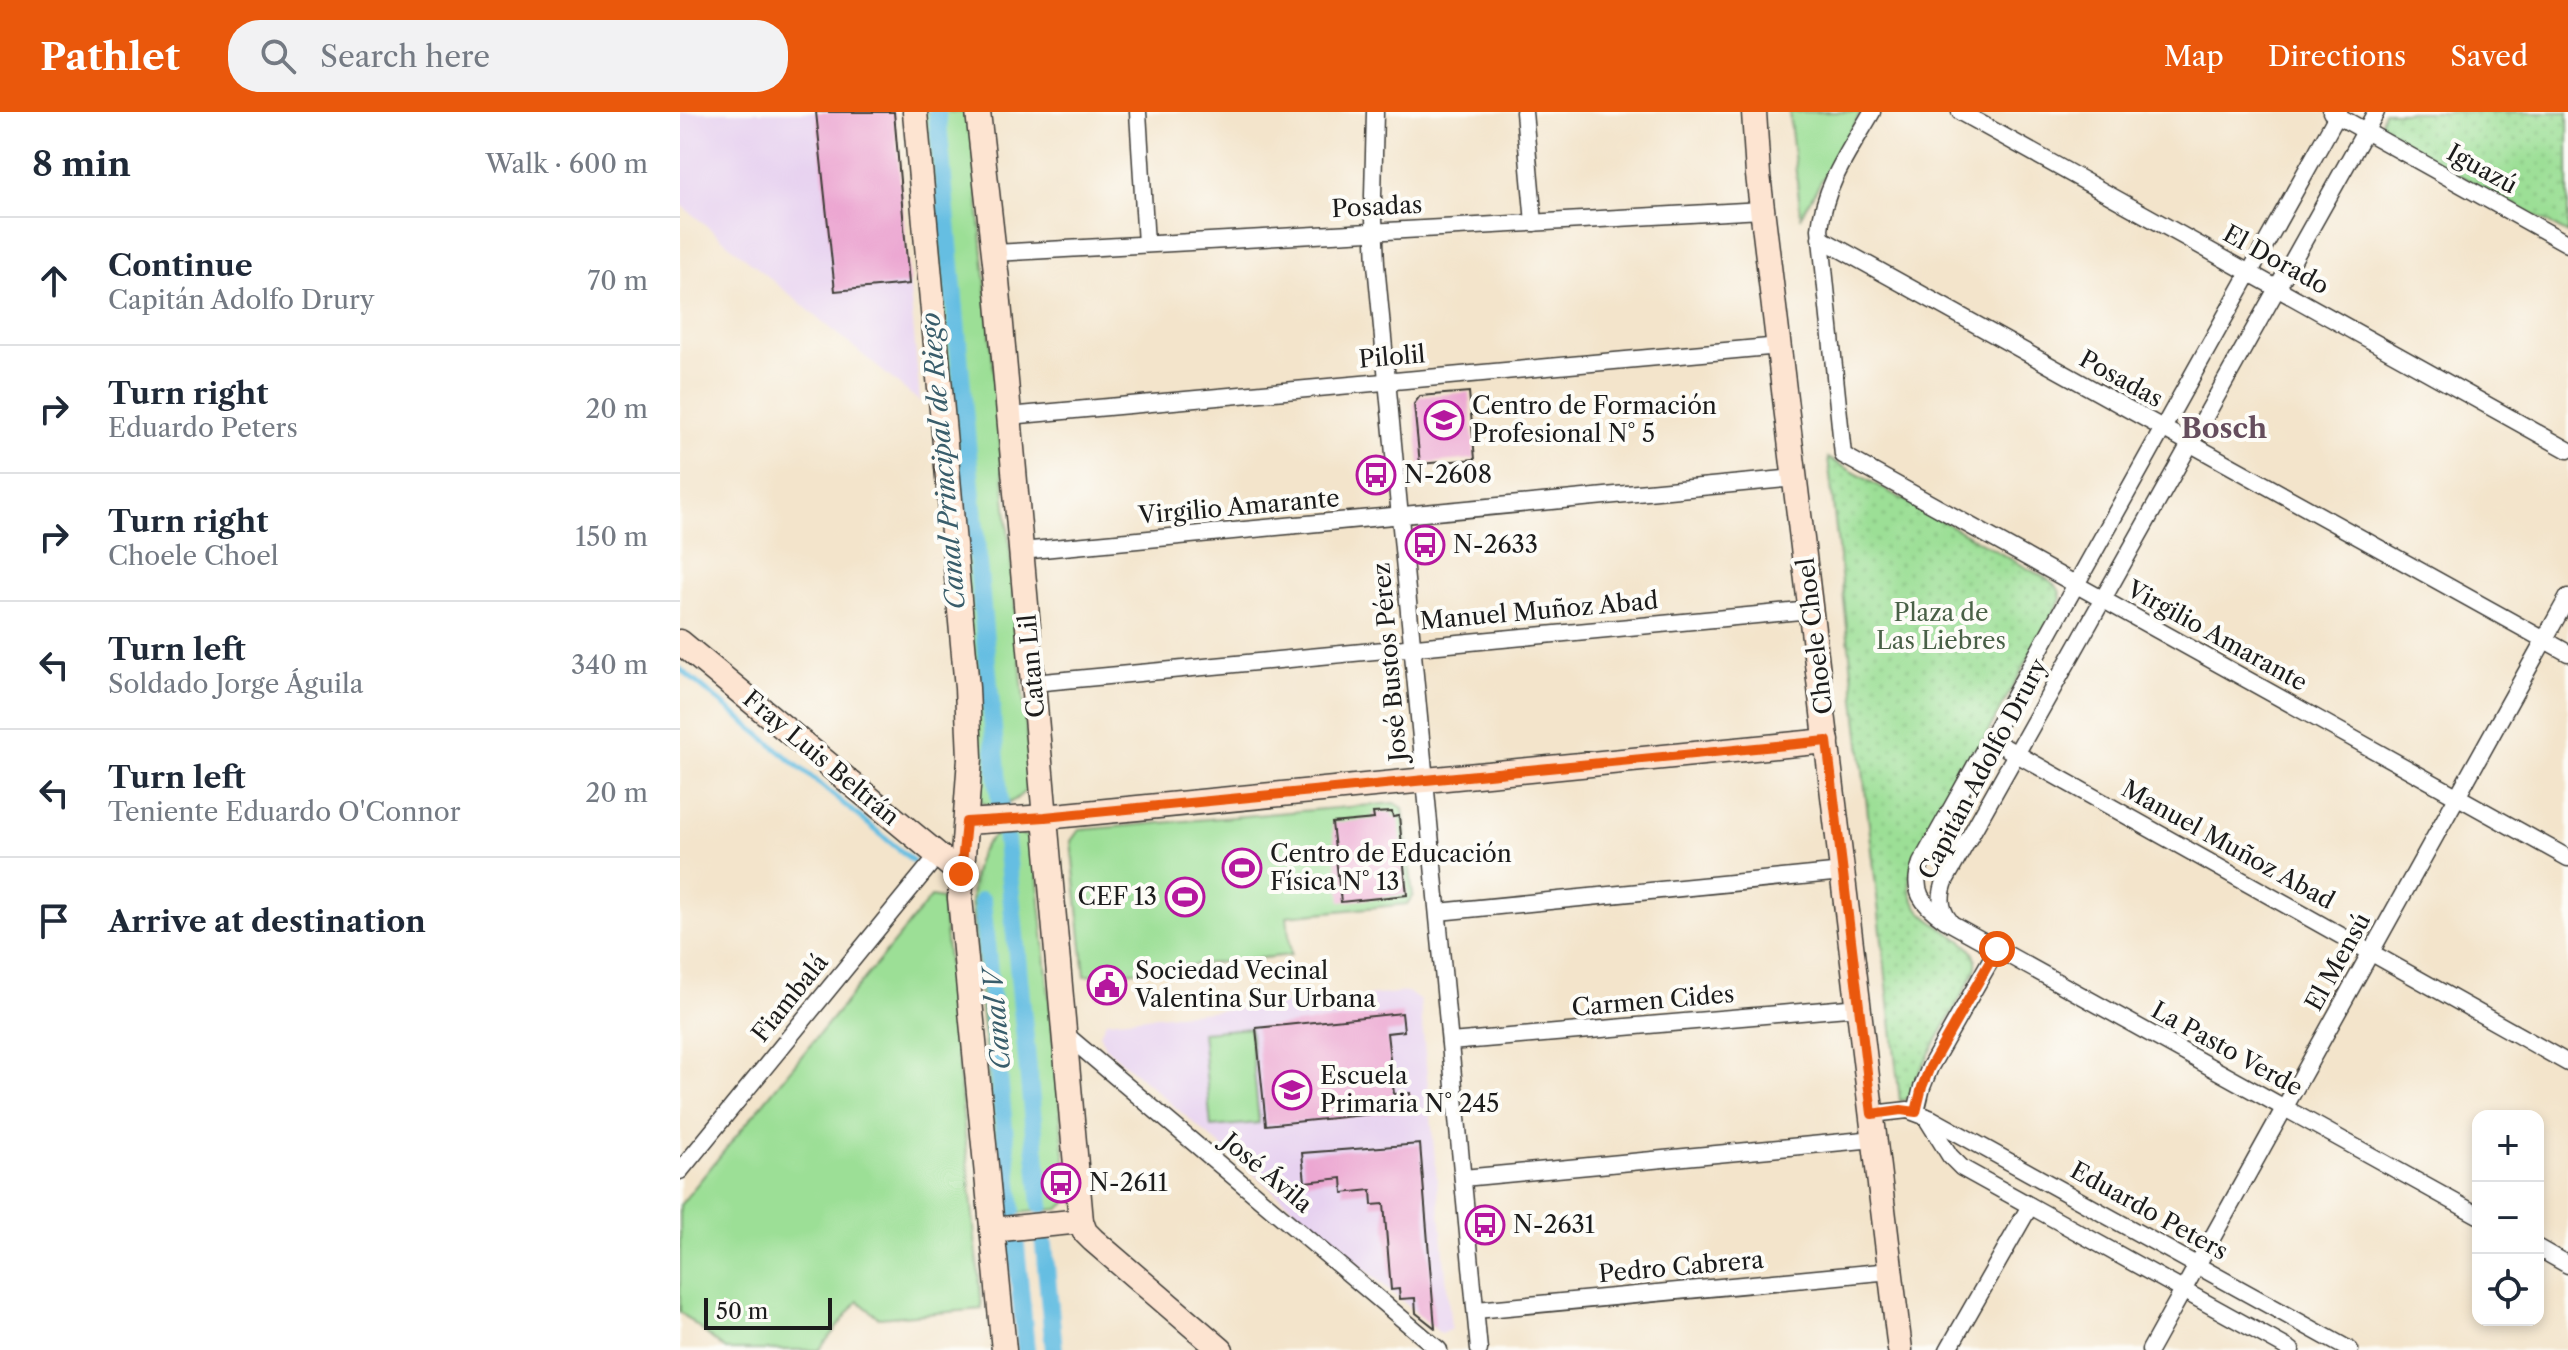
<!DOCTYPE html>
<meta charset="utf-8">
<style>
body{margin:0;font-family:"Libre Caslon Text",serif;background:#f2f2f3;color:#1f2937}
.controls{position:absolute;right:24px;bottom:24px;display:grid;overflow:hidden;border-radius:16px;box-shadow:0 4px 12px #0003}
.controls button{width:72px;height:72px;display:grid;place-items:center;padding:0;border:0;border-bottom:2px solid #e0e1e3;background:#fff;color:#1f2937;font:40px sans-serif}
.scale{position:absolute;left:24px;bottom:20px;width:128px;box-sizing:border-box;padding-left:8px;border:4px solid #1c1c1c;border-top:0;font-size:22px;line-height:28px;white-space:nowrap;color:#1c1c1c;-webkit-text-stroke:6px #fdfcf7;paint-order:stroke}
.stop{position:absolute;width:24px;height:24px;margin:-18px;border:6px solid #ea580c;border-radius:50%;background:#fff}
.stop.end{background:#ea580c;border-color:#fff;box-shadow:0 2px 8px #0008}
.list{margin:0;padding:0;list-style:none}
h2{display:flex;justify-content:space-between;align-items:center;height:104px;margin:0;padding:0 32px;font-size:34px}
h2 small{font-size:26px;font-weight:400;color:#747a83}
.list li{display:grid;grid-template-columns:52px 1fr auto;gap:24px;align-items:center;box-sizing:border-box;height:128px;padding:0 32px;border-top:2px solid #e0e1e3}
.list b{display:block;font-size:30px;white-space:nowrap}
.list p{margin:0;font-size:26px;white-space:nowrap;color:#747a83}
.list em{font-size:26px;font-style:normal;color:#747a83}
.icon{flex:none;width:44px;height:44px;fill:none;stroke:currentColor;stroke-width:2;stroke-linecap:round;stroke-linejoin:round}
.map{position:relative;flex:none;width:1888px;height:1238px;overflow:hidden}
header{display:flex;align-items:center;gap:48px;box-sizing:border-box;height:112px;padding:0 40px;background:#ea580c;color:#fff}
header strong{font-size:38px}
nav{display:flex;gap:44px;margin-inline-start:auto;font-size:28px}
.search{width:560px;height:72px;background:#f2f2f3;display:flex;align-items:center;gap:20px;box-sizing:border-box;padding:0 28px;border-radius:32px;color:#747a83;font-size:30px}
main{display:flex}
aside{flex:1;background:#fff}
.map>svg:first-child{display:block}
.built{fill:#e7d2f0}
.green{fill:#9cdf96;stroke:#5c7e59;stroke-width:2}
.park{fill:url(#park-dots);stroke:#5c7e59;stroke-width:2}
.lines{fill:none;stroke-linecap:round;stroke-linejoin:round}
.stream{stroke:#65bee2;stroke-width:5}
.canal{stroke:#65bee2;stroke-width:18}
.building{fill:#eca7d2}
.street-casing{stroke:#3c3a36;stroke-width:19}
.secondary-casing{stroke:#3c3a36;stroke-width:27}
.street{stroke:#fff;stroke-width:16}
.secondary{stroke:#fde4d1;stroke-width:24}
.route{stroke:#ea580c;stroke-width:10}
.labels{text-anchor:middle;stroke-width:8;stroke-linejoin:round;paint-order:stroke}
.street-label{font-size:24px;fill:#1c1c1c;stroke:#fdfcf7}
.poi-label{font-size:24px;fill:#1c1c1c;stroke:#fdfcf7;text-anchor:start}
.park-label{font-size:24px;fill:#496047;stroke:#fdfcf7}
.water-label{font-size:26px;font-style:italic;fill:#395d6b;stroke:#fdfcf7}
.quarter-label{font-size:28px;font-weight:bold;fill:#654d5c;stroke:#fdfcf7}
</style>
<header>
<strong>Pathlet</strong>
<div class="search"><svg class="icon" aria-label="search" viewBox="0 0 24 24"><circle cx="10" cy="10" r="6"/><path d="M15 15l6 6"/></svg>Search here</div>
<nav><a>Map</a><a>Directions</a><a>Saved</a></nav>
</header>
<main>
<aside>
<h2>8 min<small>Walk · 600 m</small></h2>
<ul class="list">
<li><svg class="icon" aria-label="ahead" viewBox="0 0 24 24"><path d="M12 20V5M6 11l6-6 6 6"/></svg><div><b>Continue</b><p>Capitán Adolfo Drury</p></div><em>70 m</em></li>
<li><svg class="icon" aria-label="right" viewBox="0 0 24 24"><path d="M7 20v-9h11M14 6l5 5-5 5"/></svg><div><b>Turn right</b><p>Eduardo Peters</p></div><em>20 m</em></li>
<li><svg class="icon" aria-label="right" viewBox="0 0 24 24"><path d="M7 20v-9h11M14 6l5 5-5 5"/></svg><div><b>Turn right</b><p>Choele Choel</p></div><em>150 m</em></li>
<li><svg class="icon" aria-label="left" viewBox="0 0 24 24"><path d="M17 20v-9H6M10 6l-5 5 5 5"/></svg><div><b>Turn left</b><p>Soldado Jorge Águila</p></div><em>340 m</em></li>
<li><svg class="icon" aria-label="left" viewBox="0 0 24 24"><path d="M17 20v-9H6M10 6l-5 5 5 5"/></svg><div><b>Turn left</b><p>Teniente Eduardo O'Connor</p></div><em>20 m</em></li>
<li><svg class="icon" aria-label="arrive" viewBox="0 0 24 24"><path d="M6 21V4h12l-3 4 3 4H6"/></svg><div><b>Arrive at destination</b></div></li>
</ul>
</aside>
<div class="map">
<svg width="1888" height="1238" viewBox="0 0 1888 1238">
<defs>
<pattern id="park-dots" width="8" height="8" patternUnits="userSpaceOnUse" patternTransform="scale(2)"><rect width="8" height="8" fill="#9cdf96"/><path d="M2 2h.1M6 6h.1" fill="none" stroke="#86bf81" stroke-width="1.8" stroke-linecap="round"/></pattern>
</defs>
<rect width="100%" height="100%" fill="#fdfcf7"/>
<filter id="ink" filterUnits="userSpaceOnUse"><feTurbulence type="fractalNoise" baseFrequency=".0125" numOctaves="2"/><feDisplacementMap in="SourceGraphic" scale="16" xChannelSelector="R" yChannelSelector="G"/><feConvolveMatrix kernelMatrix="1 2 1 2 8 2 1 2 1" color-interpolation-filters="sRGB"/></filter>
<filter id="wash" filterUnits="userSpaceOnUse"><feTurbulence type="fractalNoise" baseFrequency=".006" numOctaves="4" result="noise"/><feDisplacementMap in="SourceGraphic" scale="32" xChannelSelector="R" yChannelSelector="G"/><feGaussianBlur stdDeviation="1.8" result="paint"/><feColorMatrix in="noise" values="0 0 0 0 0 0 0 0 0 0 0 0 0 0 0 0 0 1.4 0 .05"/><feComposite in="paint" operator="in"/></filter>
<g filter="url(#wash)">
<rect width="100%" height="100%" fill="#f3e4cb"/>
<!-- built -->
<g class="built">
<path d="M2,0h212l26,290 -240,-198v-89z"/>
<path d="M728,880l12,9 31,328 -10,5 -336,-287 -5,-13 6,-13z"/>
</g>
<!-- green -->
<g class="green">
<path d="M242,0h48l61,668c-6,19 -36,36 -52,19z"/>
<path d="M1109,0h72l-60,104z"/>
<path d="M715,691l8,5 10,87 -6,9 -120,12 4,39 -206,21 -14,-135 8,-11z"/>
<path d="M330,718l18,7 7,12 33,344 -2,10 -7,6 -51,5 -8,-7 -29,-306c1,-26 7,-68 39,-71z"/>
<path d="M251,785l11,2 40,410 -103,9 -21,-17 -39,49h-93l-46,-38v-107z"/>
<path d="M570,916l9,95 -48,4 -9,-95z"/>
</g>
<!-- park -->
<g class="park">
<path d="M1704,0h184v122l-177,-96 -11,-12z"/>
<path d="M1148,346l219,121c8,5 14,10 14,20l-150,273c-13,59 77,59 64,99l-54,98 -10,26 -4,4 -7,2z"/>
</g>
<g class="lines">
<!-- stream -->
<path class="stream" d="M0,557l233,192"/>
<!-- canal -->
<g class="canal">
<path d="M257,0l63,693"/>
<path d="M325,719l36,374"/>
<path d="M302,789l30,309"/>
<path d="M364,1133l10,105"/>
<path d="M336,1134l10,104"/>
</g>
</g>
<g id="blocks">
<!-- building -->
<g class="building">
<path d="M136,0h78l15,172 -74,7z"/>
<path d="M789,280l6,67 -55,5 -6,-60 6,-8z"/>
<path d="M712,700l1,5 6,-1 8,79 -66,7 -9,-79 42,-4 -1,-6z"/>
<path d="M437,861l3,22 -23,2 -3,-22z"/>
<path d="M722,901l2,18 -17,2 7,61 16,-1 2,17 -146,15 -10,-97z"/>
<path d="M740,1032l15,184 -19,-15 -1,-15 -15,1 -1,-10 -8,1 -7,-86 -12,1 -1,-15 -28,3 -1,-15 -37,4 -3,-29z"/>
</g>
</g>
</g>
<g filter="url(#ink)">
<use href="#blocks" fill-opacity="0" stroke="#3c3a36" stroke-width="2"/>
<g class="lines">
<!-- street casing -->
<g class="street-casing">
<g id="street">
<path d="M458,0l8,132"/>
<path d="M695,0l-2,84 3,68 103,1086"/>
<path d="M844,0l10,111"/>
<path d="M1192,0c-21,37 -48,73 -52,117l23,226 725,403"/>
<path d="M1280,0l608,338"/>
<path d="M1651,0l237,132"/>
<path d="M1659,0l-418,751c-10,28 1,41 24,57l533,295"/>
<path d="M1140,126l748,415"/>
<path d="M314,141l768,-43"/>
<path d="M329,304l771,-70"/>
<path d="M341,439l775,-73"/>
<path d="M353,571l778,-73"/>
<path d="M1310,627l578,324"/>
<path d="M758,800l405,-40"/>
<path d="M1269,808c-10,-13 -9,-26 -3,-41l430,-767"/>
<path d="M384,921l375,317"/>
<path d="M770,930l409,-35"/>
<path d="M1236,1000l6,-25 8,-20 67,-118"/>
<path d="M1192,1002l36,-4 24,9 418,231"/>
<path d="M1245,1004l25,40 12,12 329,182"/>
<path d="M0,1059l258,-316"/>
<path d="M783,1066l412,-39"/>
<path d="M1858,1136l30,17"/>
<path d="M796,1198l415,-39"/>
<path d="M1268,1238l82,-144"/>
<path d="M1470,1238l418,-753"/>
</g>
</g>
<!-- secondary casing -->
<g class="secondary-casing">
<g id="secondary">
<path d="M235,0l52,576 3,70 -10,140 44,452"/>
<path d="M298,0l19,168 84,941 4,11 8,8 128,110"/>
<path d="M1074,0l4,63 142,1175"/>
<path d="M0,530l281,232"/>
<path d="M286,710l79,-5 782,-76"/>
<path d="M312,1118l89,-9"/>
</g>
</g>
<!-- street -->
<use href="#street" class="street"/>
<!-- secondary -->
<use href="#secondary" class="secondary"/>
</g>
</g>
<g class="lines" filter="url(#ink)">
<!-- route -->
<path class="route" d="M281,762l5,-52 79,-5 782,-76 45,373 29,-4 15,2 6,-25 8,-20 67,-118"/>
</g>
<!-- icons -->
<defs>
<g id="university-ring" transform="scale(2)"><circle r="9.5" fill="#fdfcf7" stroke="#b5179e" stroke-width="1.5"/><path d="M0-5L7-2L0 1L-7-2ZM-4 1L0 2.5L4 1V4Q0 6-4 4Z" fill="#b5179e"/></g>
<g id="bus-ring" transform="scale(2)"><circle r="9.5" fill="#fdfcf7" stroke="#b5179e" stroke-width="1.5"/><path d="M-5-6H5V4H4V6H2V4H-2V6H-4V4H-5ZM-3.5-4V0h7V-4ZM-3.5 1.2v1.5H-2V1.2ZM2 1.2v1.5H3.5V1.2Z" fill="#b5179e"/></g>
<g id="stadium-ring" transform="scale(2)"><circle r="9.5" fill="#fdfcf7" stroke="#b5179e" stroke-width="1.5"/><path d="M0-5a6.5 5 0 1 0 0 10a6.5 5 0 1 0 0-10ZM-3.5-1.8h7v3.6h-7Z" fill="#b5179e"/></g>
<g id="civic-ring" transform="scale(2)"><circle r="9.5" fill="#fdfcf7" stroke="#b5179e" stroke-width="1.5"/><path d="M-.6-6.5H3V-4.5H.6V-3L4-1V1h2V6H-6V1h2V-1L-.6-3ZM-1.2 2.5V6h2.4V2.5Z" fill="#b5179e"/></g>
<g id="school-ring" transform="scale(2)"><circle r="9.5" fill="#fdfcf7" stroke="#b5179e" stroke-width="1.5"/><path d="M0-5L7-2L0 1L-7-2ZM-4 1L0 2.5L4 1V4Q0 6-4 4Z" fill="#b5179e"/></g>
</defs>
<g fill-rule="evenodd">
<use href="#university-ring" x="764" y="308"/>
<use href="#bus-ring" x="696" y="363"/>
<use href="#bus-ring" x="745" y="433"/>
<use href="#stadium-ring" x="562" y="756"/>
<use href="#stadium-ring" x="505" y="785"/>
<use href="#civic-ring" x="427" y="873"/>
<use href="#school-ring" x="612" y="978"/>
<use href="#bus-ring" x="381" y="1071"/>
<use href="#bus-ring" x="805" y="1113"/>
</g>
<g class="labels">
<!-- street labels -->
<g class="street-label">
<text transform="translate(1802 57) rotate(29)" y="8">Iguazú</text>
<text transform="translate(697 95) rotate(-3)" y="8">Posadas</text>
<text transform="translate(1596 148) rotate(29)" y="8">El Dorado</text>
<text transform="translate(712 245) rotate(-5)" y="8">Pilolil</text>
<text transform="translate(1441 267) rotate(29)" y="8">Posadas</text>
<text transform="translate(559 395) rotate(-5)" y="8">Virgilio Amarante</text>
<text transform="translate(859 499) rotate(-5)" y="8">Manuel Muñoz Abad</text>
<text transform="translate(1135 524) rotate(-97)" y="8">Choele Choel</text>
<text transform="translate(1537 524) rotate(29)" y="8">Virgilio Amarante</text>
<text transform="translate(710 550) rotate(-95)" y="8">José Bustos Pérez</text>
<text transform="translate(352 554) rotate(-95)" y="8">Catan Lil</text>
<text transform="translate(141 646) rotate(40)" y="8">Fray Luis Beltrán</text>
<text transform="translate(1303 657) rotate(-62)" y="8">Capitán Adolfo Drury</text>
<text transform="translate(1548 733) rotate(29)" y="8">Manuel Muñoz Abad</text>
<text transform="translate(1658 850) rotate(-61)" y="8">El Mensú</text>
<text transform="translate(110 886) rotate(-51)" y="8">Fiambalá</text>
<text transform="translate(973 889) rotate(-5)" y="8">Carmen Cides</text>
<text transform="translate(1547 937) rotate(29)" y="8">La Pasto Verde</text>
<text transform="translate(587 1061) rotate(40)" y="8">José Ávila</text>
<text transform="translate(1469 1099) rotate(29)" y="8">Eduardo Peters</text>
<text transform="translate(1001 1155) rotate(-5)" y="8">Pedro Cabrera</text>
</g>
<!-- poi labels -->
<g class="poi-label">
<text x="792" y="302">Centro de Formación<tspan x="792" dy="28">Profesional N° 5</tspan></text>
<text x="724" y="371">N-2608</text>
<text x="773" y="441">N-2633</text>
<text x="590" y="750">Centro de Educación<tspan x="590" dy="28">Física N° 13</tspan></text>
<text x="477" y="793" text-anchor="end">CEF 13</text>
<text x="455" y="867">Sociedad Vecinal<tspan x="455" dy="28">Valentina Sur Urbana</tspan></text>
<text x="640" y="972">Escuela<tspan x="640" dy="28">Primaria N° 245</tspan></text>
<text x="409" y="1079">N-2611</text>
<text x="833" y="1121">N-2631</text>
</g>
<!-- park labels -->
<g class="park-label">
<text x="1261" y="509">Plaza de<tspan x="1261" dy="28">Las Liebres</tspan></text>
</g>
<!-- water labels -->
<g class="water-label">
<text transform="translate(263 349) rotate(-95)" y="9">Canal Principal de Riego</text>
<text transform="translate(317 908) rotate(-95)" y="9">Canal V</text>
</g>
<!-- quarter labels -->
<g class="quarter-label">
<text x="1544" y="326">Bosch</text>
</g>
</g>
</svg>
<div class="controls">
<button>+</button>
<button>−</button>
<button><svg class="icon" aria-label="locate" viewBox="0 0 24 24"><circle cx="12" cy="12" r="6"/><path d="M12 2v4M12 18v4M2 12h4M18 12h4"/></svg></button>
</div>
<div class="scale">50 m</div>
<div class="stop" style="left:1317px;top:837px"></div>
<div class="stop end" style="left:281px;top:762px"></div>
</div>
</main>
